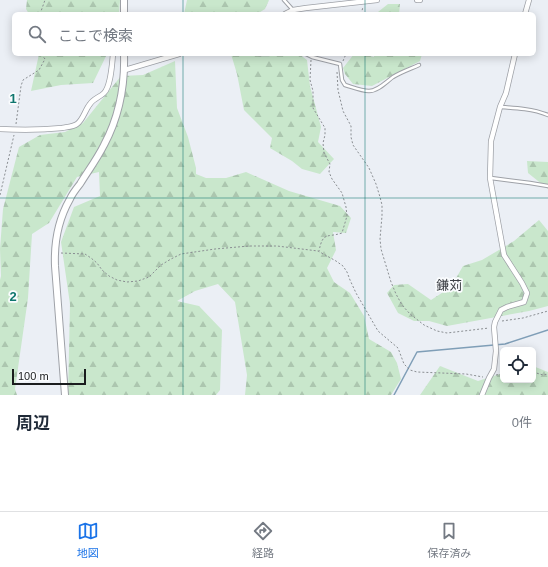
<!DOCTYPE html>
<html lang="ja">
<meta charset="utf-8">
<style>
body{margin:0;font-family:Helvetica,"Noto Sans JP",sans-serif;background:#f2f2f3;color:#1f2937}
.controls{position:absolute;right:12px;bottom:12px;display:grid;overflow:hidden;border-radius:6px;box-shadow:0 2px 10px #0003}
.controls button{width:36px;height:36px;display:grid;place-items:center;padding:0;border:0;border-bottom:1px solid #e0e1e3;background:#fff;color:#1f2937;font:20px sans-serif}
.scale{position:absolute;left:12px;bottom:10px;width:74px;box-sizing:border-box;padding-left:4px;border:2px solid #1a1c1e;border-top:0;font-size:11px;line-height:14px;white-space:nowrap;color:#1a1c1e;-webkit-text-stroke:3px #fafcfe;paint-order:stroke}
.list{margin:0;padding:0;list-style:none}
h2{display:flex;justify-content:space-between;align-items:center;height:52px;margin:0;padding:0 16px;font-size:17px}
h2 small{font-size:13px;font-weight:400;color:#747a83}
.icon{flex:none;width:22px;height:22px;fill:none;stroke:currentColor;stroke-width:2;stroke-linecap:round;stroke-linejoin:round}
.map{position:relative;flex:none;width:548px;height:395px;overflow:hidden}
.search{position:absolute;background:#fff;box-shadow:0 2px 10px #0003;left:12px;right:12px;top:12px;height:44px;display:flex;align-items:center;gap:10px;box-sizing:border-box;padding:0 14px;border-radius:6px;color:#747a83;font-size:15px}
.sheet{height:116px;background:#fff}
nav{display:flex;justify-content:space-around;align-items:center;box-sizing:border-box;height:56px;border-top:1px solid #e0e1e3;background:#fff;font-size:11px;color:#747a83}
nav a{display:grid;justify-items:center;gap:2px}
nav .on{color:#1a73e8}
.map>svg:first-child{display:block}
.forest{fill:url(#forest-firs)}
.lines{fill:none;stroke-linecap:round;stroke-linejoin:round}
.stream{stroke:#7f9eb7;stroke-width:1.5}
.lane-casing{stroke:#9ea1a7;stroke-width:4.5}
.street-casing{stroke:#9ea1a7;stroke-width:6}
.secondary-casing{stroke:#9ea1a7;stroke-width:8}
.path{stroke:#8a8e92;stroke-width:1;stroke-dasharray:2 2;stroke-linecap:butt}
.lane{stroke:#fff;stroke-width:2.5}
.street{stroke:#fff;stroke-width:4.5}
.secondary{stroke:#fff;stroke-width:6}
.grid{fill:none;stroke:#0f766e;stroke-width:1;stroke-opacity:0.55}
.labels{text-anchor:middle;stroke-width:3.5;stroke-linejoin:round;paint-order:stroke}
.quarter-label{font-size:13px;fill:#3d4046;stroke:#fafcfe}
.grid-label{font-size:13px;text-anchor:middle;font-weight:bold;fill:#0f766e;stroke:#fafcfe;stroke-width:3.5;stroke-linejoin:round;paint-order:stroke}
</style>
<div class="map">
<svg width="548" height="395" viewBox="0 0 548 395">
<defs>
<pattern id="forest-firs" width="22" height="20" patternUnits="userSpaceOnUse"><rect width="22" height="20" fill="#c9e7cc"/><path d="M5 1l3.5 6h-7zM16 11l3.5 6h-7z" fill="#acc6af"/></pattern>
</defs>
<rect width="100%" height="100%" fill="#ebeff5"/>
<!-- forest -->
<g class="forest">
<path d="M27,0h93l-1,14h-90l-3,-5z"/>
<path d="M187,0h82l-4,9 -8,5h-73z"/>
<path d="M388,4h12l-1,10h-21v-2z"/>
<path d="M39,54h68l-14,29 -32,2 -30,6z"/>
<path d="M231,54h68l8,6 3,26 11,41 -3,15 16,17 -14,15 -18,-5 -10,-8 -22,-13 2,-10 -28,-28 -7,-36z"/>
<path d="M354,54h8l12,3v-3h48l-2,7 -48,25 -19,-2 -8,-10 -2,-6z"/>
<path d="M175,61l2,47 11,29 8,31v6l10,4h20l20,-6 43,19 51,15 11,12 -5,15 -13,-1 3,18 -9,18 7,14 16,11 14,23 5,23 22,13 6,11 4,16 -10,16h-146l2,-20 -12,-73 -17,-18 -23,7 -18,10 22,5 23,24 -2,60 -4,5h-148l2,-91 -9,-62 13,-35 26,-11 -1,-24 -22,5 -28,46 -17,11 -4,64 -13,91 2,6h-17v-115l1,-4 -1,-27 3,-40 16,-62 21,-12 25,-3 18,-9 38,-47 22,-1z"/>
<path d="M527,161l21,1v27l-20,-16z"/>
<path d="M539,220l9,11v75l-19,5 -82,15 -18,-5h-15l-16,-8 -11,-20 7,-8 14,-1 23,16 20,-13 12,-21 19,-6 32,-19z"/>
<path d="M440,366l38,15 25,-8v7h30v-14l15,6v23h-128z"/>
</g>
<g class="lines">
<!-- stream -->
<path class="stream" d="M394,395l23,-43 88,-8 43,-14"/>
<!-- lane casing -->
<g class="lane-casing">
<g id="lane">
<path d="M284,0l9,10"/>
<path d="M259,54h10"/>
<path d="M306,54l6,3 28,7 2,16 3,5c7,2 16,6 24,6 9,0 17,-9 24,-14 8,-5 17,-8 26,-12"/>
<path d="M500,107c17,1 33,2 48,8"/>
<path d="M491,178l39,5 18,3"/>
</g>
</g>
<!-- street casing -->
<g class="street-casing">
<g id="street">
<path d="M417,0h3"/>
<path d="M285,14l8,-4 13,-2 71,-8"/>
<path d="M525,14l4,-14"/>
<path d="M125,70l54,-16"/>
<path d="M0,129c21,1 41,1 62,-1 4,-1 11,-1 15,-4 6,-4 8,-14 13,-20 3,-5 10,-7 14,-11 7,-7 8,-29 9,-39"/>
<path d="M482,395l7,-17 5,-9 2,-18 -2,-24 1,-5 6,-12 6,-3 17,-5 3,-9 -5,-10 -18,-28 -14,-77 1,-37 9,-34 6,-14 9,-39"/>
</g>
</g>
<!-- secondary casing -->
<g class="secondary-casing">
<g id="secondary">
<path d="M124,0v14"/>
<path d="M65,395l-10,-129c-1,-24 3,-46 15,-67 2,-5 6,-10 10,-15 8,-13 17,-25 24,-39 15,-28 21,-60 20,-91"/>
</g>
</g>
<!-- path -->
<g class="path">
<path d="M40,14l5,-14"/>
<path d="M361,14l2,-7"/>
<path d="M311,60l-1,20 3,11v17l12,20v7l-2,8 1,10 6,11 -1,8 3,7 10,14 4,14 1,9 -5,17c-15,5 -19,-2 -23,18"/>
<path d="M343,61l3,-7"/>
<path d="M337,72l1,18 5,21 8,15v11l2,8 16,23 7,16 4,13 2,8v11l-2,23 1,10 10,33 5,12 6,11 8,9 14,11 13,6 10,2 42,-5"/>
<path d="M16,124l5,-38 2,-6 16,-10 6,-11 -4,-5"/>
<path d="M0,195l14,-60"/>
<path d="M61,253l24,1 6,4 6,5 5,7 7,6 8,4 10,2 11,-1 11,-4 12,-12 10,-6 10,-5 34,-5 34,-3h28l41,5 18,10 7,5 4,6 3,8 6,13 22,38 20,17 6,16 6,6 7,2 49,2 17,3"/>
<path d="M502,321l21,-3 25,-7"/>
<path d="M533,372l10,3 5,-1"/>
<path d="M496,375l7,-1"/>
</g>
<!-- lane -->
<use href="#lane" class="lane"/>
<!-- street -->
<use href="#street" class="street"/>
<!-- secondary -->
<use href="#secondary" class="secondary"/>
</g>
<!-- grid -->
<path class="grid" d="M183,0v14M365,0v14M183,54v341M365,54v341M0,198h548"/>
<g class="labels">
<!-- quarter labels -->
<g class="quarter-label">
<text x="449" y="290">鎌苅</text>
</g>
</g>
<g class="grid-label">
<text x="13" y="103">1</text>
<text x="13" y="301">2</text>
</g>
</svg>
<div class="controls">
<button><svg class="icon" aria-label="locate" viewBox="0 0 24 24"><circle cx="12" cy="12" r="6"/><path d="M12 2v4M12 18v4M2 12h4M18 12h4"/></svg></button>
</div>
<div class="scale">100 m</div>
<div class="search"><svg class="icon" aria-label="search" viewBox="0 0 24 24"><circle cx="10" cy="10" r="6"/><path d="M15 15l6 6"/></svg>ここで検索</div>
</div>
<section class="sheet">
<h2>周辺<small>0件</small></h2>
<ul class="list">
</ul>
</section>
<nav>
<a class="on"><svg class="icon" aria-label="map" viewBox="0 0 24 24"><path d="M3 6l6-2 6 2 6-2v14l-6 2-6-2-6 2zM9 4v14M15 6v14"/></svg>地図</a>
<a><svg class="icon" aria-label="directions" viewBox="0 0 24 24"><path d="M12 3l9 9-9 9-9-9zM9 14v-3h6M13 9l2 2-2 2"/></svg>経路</a>
<a><svg class="icon" aria-label="saved" viewBox="0 0 24 24"><path d="M7 4h10v16l-5-4-5 4z"/></svg>保存済み</a>
</nav>
